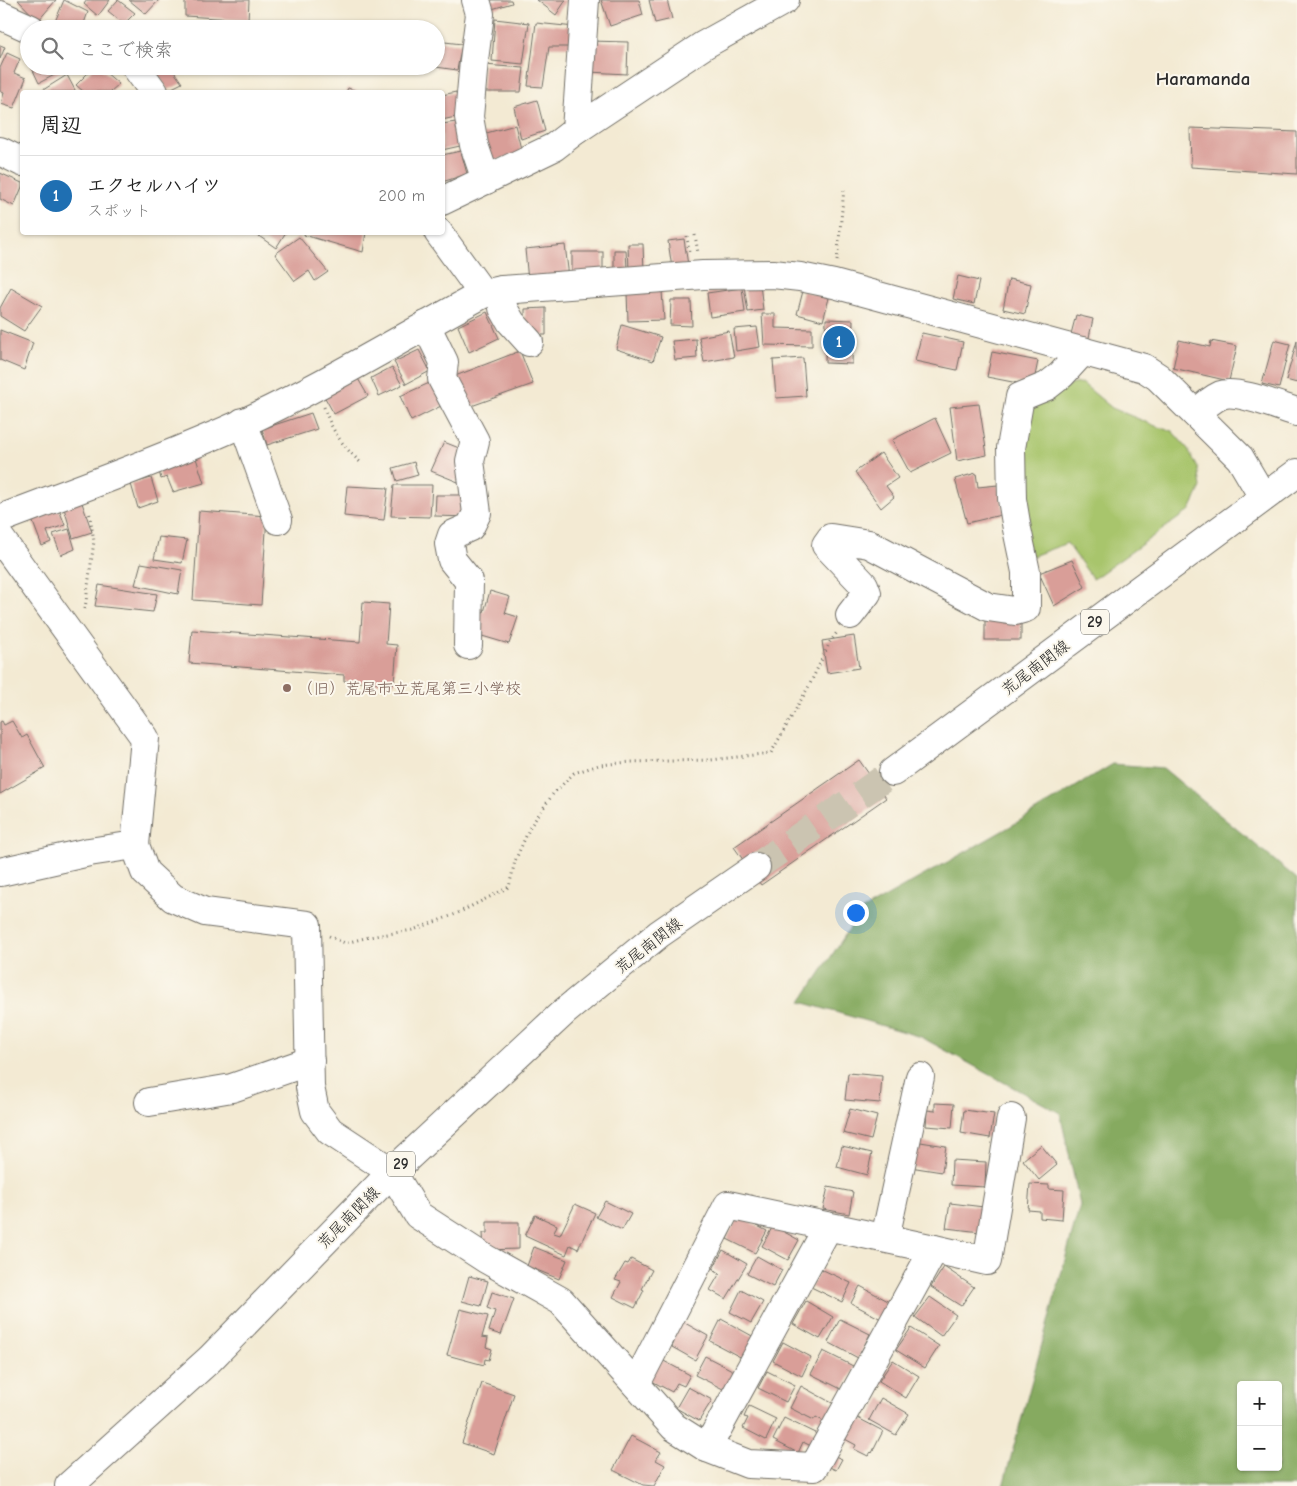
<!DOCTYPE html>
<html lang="ja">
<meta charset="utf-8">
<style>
body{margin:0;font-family:"Comic Neue","Klee One",sans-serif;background:#f6f6f6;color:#222}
.controls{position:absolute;right:15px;bottom:15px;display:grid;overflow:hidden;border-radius:5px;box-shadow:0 1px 4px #0004}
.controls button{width:45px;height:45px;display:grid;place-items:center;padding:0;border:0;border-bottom:1px solid #e0e0e0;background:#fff;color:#222;font:25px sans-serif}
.you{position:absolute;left:855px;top:912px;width:18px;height:18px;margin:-12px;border:4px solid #fff;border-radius:50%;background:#1a73e8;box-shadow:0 0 0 8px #1a73e833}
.badge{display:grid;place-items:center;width:32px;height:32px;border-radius:50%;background:#1f6fb2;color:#fff;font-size:16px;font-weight:700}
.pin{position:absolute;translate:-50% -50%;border:2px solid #fff;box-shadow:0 1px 5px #0006}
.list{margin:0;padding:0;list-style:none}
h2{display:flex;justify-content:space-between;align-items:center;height:65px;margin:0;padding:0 20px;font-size:21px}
h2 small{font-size:16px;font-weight:400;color:#767676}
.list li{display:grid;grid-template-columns:32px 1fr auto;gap:15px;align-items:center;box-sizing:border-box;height:80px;padding:0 20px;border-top:1px solid #e0e0e0}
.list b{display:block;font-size:19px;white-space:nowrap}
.list p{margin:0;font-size:16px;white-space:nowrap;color:#767676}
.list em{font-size:16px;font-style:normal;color:#767676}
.icon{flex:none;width:28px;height:28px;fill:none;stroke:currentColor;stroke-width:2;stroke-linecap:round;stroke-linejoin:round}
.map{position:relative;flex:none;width:1297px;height:1486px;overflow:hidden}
.search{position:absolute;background:#fff;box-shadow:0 1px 4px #0004;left:20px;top:20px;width:425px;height:55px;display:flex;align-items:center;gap:12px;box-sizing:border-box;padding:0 18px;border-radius:28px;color:#767676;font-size:19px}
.panel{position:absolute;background:#fff;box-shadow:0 1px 4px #0004;left:20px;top:90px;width:425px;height:145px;border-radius:5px}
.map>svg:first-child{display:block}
.green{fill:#a8c56c;stroke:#6a784c}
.forest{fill:#86aa60;stroke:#586a46;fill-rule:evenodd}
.building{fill:#d99e98}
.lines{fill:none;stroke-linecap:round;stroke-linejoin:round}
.major-tunnel{stroke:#cbc4b1;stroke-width:28;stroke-dasharray:28 14;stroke-linecap:butt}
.minor-casing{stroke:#716e66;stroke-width:30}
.major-casing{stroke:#716e66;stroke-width:30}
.path{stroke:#716e66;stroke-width:3;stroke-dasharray:1 4;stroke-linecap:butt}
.minor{stroke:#fff;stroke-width:28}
.major{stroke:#fff;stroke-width:28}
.education-dot{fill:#8d6e63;stroke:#fbf7ec;stroke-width:2}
.labels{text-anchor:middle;stroke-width:4;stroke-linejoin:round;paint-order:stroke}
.shield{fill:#fbf7ec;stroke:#696865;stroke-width:1}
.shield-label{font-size:15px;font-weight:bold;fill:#2b2b2b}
.street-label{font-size:16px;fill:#2b2b2b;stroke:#fbf7ec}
.education-label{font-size:16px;fill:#785e54;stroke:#fbf7ec;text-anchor:start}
.quarter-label{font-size:19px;font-weight:bold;fill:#2b2b2b;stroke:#fbf7ec}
</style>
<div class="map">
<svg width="1297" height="1486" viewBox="0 0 1297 1486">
<rect width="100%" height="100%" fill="#fbf7ec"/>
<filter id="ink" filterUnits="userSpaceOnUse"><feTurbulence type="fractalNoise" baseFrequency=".02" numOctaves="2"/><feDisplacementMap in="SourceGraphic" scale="10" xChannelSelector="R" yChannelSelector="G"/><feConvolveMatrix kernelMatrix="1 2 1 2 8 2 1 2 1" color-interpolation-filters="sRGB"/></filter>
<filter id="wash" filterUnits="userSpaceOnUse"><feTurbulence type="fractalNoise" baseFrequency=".0096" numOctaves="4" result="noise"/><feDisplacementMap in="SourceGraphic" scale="20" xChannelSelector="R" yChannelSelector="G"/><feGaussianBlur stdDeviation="1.12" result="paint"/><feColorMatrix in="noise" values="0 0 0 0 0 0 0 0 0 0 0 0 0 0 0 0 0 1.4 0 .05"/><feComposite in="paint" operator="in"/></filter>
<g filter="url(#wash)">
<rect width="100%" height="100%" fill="#f3ead3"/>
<!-- green -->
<path class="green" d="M1082,383l30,25 46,19 14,4 16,18 10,19 3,19 -11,23 -97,69 -26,-36 -37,14 -15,-70 14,-82 44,-21z"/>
<!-- forest -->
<path class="forest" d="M1113,764l50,4 134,111v607h-294l77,-281 -20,-92 -139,-76 -120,-35 60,-91 150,-85zM1241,1385h37v82h-37z"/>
<g id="blocks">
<!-- building -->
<g class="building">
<path d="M18,0h38l-18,21z"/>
<path d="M64,0l24,12 -6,17h-15l-13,-5z"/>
<path d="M87,0h23l-12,16 -14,-12z"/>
<path d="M118,0l17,13 -11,11 -16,-13z"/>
<path d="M129,0h30l-13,14z"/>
<path d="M185,0h64l-1,20 -63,-4z"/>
<path d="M489,0h22l1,3 -20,6z"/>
<path d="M537,0h29l-10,15z"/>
<path d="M601,0h38l4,15 -33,11z"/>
<path d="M649,0h18l5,19 -17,4z"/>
<path d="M495,19l34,4 -6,41 -31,-3z"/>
<path d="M536,23l39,4 -2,20h-24l-6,40 -15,-1z"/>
<path d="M436,41l26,3 -5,26 -21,-3z"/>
<path d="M590,41l38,1 -1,32 -38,-2z"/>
<path d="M0,45l5,2 -5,12z"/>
<path d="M7,53l13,6 -6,14 12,5 -12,30 -13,-4 3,-11 -4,-2v-23z"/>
<path d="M484,65l40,3 -3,24h-39z"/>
<path d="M31,66h35l2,2 -29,15z"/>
<path d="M95,66h3l21,18 -9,8h-26l-8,-7z"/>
<path d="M152,66h18l12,17 -14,7z"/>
<path d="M67,75l9,17h-32l-1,-2z"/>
<path d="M348,88l11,4h-13z"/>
<path d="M456,92l4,24 -18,4v-25z"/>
<path d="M537,100l8,31 -24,8 -7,-32z"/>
<path d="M456,122l4,24 -18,4v-26z"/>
<path d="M515,125l7,28 -32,9 -7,-28z"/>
<path d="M1190,128l107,4v42l-106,-7z"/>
<path d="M461,151l6,23 -25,8v-27z"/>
<path d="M0,173l22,10v4l-8,19 -14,-7z"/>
<path d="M253,232h33l-10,16z"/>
<path d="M305,232h61l-3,20 -59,-17z"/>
<path d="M299,237l29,35 -13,9 -6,-10 -14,10 -20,-27z"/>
<path d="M684,239l4,26 -16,3 -4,-27z"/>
<path d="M628,244h15l1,28h-15z"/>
<path d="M565,245l4,32 -41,4 -3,-32z"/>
<path d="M614,250h12l1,20 -13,1z"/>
<rect x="572" y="252" width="31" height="24"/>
<path d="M958,276l21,5 -5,23 -21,-5z"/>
<path d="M1009,279l22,5 -6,30 -22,-5z"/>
<path d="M760,284l3,26 -15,2 -4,-26z"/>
<path d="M11,288l31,18 -18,25 -24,-15v-8z"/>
<path d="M742,288l3,24 -35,5 -3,-24z"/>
<path d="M662,291l2,29 -36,1 -1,-29z"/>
<path d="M803,291l26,7 -6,23 -26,-7z"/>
<path d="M671,300h20l1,26 -22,-1z"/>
<path d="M546,308v27h-21v-26z"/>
<path d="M487,312l12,26 -30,14 -11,-26z"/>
<path d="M762,314h13v14l37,1v17l-48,-1z"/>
<path d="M1076,315l17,4 -5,23 -18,-4z"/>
<path d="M826,319l27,1 -1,44 -27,-1z"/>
<path d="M622,325l39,12 -8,24 -37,-12z"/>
<path d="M757,327l3,20 -24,4 -2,-22z"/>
<path d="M0,330l33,13 -9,27 -24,-10z"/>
<path d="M729,331l5,26 -30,5 -5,-25z"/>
<path d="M922,333l41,9 -6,28 -42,-9z"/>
<path d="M696,339l1,19 -22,2 -3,-19z"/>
<path d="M1179,340l31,7 1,-6 26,5 -8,35 -56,-13z"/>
<path d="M1274,340l16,4 -11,44 -17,-4z"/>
<path d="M1297,341v42l-11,-3z"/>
<path d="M419,350l11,21 -24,13 -12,-22z"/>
<path d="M520,351l13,33 -70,25 -13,-31z"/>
<path d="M992,352l46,9 -5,25 -46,-9z"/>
<path d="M803,358l3,38 -30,2 -3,-38z"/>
<path d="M392,367l10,18 -23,11 -8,-18z"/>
<path d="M357,377l11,19 -34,18 -11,-20z"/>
<path d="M434,381l11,23 -34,17 -11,-25z"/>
<path d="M979,404l8,51 -30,6 -7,-54z"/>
<path d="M311,413l6,16 -50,16 -5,-16z"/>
<path d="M935,418l16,35 -41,20 -18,-33z"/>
<path d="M444,442l25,10 -11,30 -27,-11z"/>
<path d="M881,453l17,25 -12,8 8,11 -13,11 -26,-36z"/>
<path d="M195,455l9,28 -31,9 -6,-15 -6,2 -3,-12z"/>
<path d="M414,462l4,13 -21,6 -4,-13z"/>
<path d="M976,473l2,14 20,-2 7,29 -38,9 -12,-44z"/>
<path d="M151,478l7,23 -20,7 -7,-24z"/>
<path d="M394,485h38l-2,32 -39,-1z"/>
<path d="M347,486l41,2 -4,32 -40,-4z"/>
<path d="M436,495h34l-1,22 -34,-1z"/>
<path d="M81,500l11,32 -19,6 -10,-33z"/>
<path d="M58,507l7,18 -18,6 4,11 -9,4 -11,-29z"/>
<path d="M199,511l68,5 -6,89 -68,-5z"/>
<path d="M69,529l6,20 -14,6 -8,-21z"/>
<path d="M159,537l28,3 -5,23 -28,-4z"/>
<path d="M1072,560l13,27 -31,19 -15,-33z"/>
<path d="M141,563l41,7 -4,24 -43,-9z"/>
<path d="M99,585l58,9 -4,18 -58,-6z"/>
<path d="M490,591l20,6 -5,16 13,4 -9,27 -37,-11 7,-23 5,2z"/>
<path d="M363,602l26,2 -3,40 11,1 -3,39 -50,-3v-6l-155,-12 3,-33 168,12z"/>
<rect x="985" y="616" width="36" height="24"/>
<path d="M854,636l5,32 -32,5 -5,-32z"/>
<path d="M2,721l2,4 8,-4 10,17 5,-3 18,33 -45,26v-72z"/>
<path d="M859,760l27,38 -125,87 -27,-38z"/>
<path d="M848,1073l34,3 -2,27 -35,-3z"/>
<path d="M935,1103l19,1 -2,24 -26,-2 1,-16 8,1z"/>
<path d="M850,1109l27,7 -6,24 -28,-7z"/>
<path d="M964,1110l30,4 -4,24 -29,-5z"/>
<path d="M914,1141l32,5 -4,26 -32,-5z"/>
<path d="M1041,1145l16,20 -18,15 -16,-20z"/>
<path d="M842,1146l30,7 -5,22 -30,-8z"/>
<path d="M952,1160l34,2 -1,25 -34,-2z"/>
<path d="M1030,1184l19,1v4l15,1 -2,30 -22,-2v-7l-12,-1z"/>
<path d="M828,1187l25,5 -4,22 -26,-5z"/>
<path d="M605,1201l26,13 -9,16 -26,-13z"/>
<path d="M950,1203l34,4 -3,25 -35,-4z"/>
<path d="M575,1204l20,9 -17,36 -8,-4 -4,10 -41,-19 10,-21 22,10 -3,8 6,2z"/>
<path d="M738,1216l29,15 -12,22 -28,-14z"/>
<path d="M487,1222h32v27l-35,1 -1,-17h4z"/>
<path d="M773,1226l26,14 -11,20 -26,-14z"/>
<path d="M534,1247l33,13 -8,19 -32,-13z"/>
<path d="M723,1250l24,14 -21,35 -16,-9 10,-17 -7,-4z"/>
<path d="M757,1256l25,14 -9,17 -26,-13z"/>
<path d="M631,1259l21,11 -10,19 2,1 -9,18 -22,-11 8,-15 -6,-2 10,-17 3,1z"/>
<path d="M944,1267l30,20 -13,19 -30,-19z"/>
<path d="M821,1269l30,14 -9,19 -31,-15z"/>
<path d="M469,1276l19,5 -7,25 -19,-5z"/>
<path d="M860,1286l30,16 -9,17 -30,-16z"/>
<path d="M741,1290l22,12 -12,21 -21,-11z"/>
<path d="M492,1292l22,7 -13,36 -12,-4 6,-20 -8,-3z"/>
<path d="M930,1297l26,18 -15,21 -26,-19z"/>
<path d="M806,1301l27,16 -13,22 -27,-15z"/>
<path d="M460,1309l28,7 -6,21 6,1 -2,9 6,2 -3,11 -4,-1 -1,6 -37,-10z"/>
<path d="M676,1318l32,18 -13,24 -23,-13 2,-5 -9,-5z"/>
<path d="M721,1319l35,19 -12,21 -34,-18z"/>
<path d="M840,1319l30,15 -12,24 -30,-16z"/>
<path d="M911,1328l28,18 -14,22 -29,-18z"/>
<path d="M783,1342l28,15 -9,19 -29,-15z"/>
<path d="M823,1351l32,16 -12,23 -32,-16z"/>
<path d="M705,1356l31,16 -9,19 -32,-16z"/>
<path d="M660,1359l30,16 -6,11 -7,-3 -5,9 -24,-13z"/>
<path d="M893,1360l26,16 -13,22 -27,-17z"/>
<path d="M767,1371l28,14 -9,17 -28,-14z"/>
<path d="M482,1383l32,11 -20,60 -32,-11z"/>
<path d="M801,1386l33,18 -9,18 -9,-5 -2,3 -24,-12z"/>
<path d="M688,1387l24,13 -13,21 -23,-13z"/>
<path d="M881,1398l28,16 -13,21 -27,-15z"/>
<path d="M749,1406l27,13 -10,21 -23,-12 5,-10 -4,-1z"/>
<path d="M854,1416l29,15 -11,22 -1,-1 -3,4 -14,-7 2,-4 -13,-7z"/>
<path d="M784,1418l33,16 -6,12 -8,-4 -5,11 -25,-13z"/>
<path d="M631,1436l30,16 -5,8 9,5 -11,21 -11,-1 -30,-15z"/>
<path d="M830,1454l12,5 -6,11 -11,-5z"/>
</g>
</g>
</g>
<g filter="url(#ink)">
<use href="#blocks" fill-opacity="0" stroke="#716e66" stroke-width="1"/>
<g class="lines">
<!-- major-tunnel -->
<path class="major-tunnel" d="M756,867l137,-95"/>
<!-- minor casing -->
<g class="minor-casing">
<g id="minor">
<path d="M476,0l4,14 -6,46 -5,57 5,28 12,35"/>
<path d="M0,15l31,14"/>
<path d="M135,66l19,26"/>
<path d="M576,130l9,-130"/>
<path d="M0,151l22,11"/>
<path d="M442,201l112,-54 22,-17 128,-85 81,-45"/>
<path d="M438,232l45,62"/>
<path d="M502,290l1,18 8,14 18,20"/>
<path d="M426,325l18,37 -2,17 33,62 -5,20 7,52 -7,14 -18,8 -3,9 3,16 17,21 -1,64"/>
<path d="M1196,414c7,-7 16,-15 25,-19 15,-6 59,12 76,17"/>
<path d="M243,422l35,98"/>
<path d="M0,519c81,-31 163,-60 243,-96 82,-38 160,-86 240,-129l19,-4 201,-15 70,-1 27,3 34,7 310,84 14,9 82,81 23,39"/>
<path d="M0,538l145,200 -10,107 10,27 28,26 32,14 102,13 3,162 5,24 15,20 62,41 26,43 68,44 75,42 113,126 33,21 41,16 66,3 120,-218"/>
<path d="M850,615l17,-22 -3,-8 -38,-40 5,-7 38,6 119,63 27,4 11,-3v-36l-9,-43 -5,-30 -1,-51 9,-51 27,-11 14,-11 22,-24"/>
<path d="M0,872l89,-20 46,-7"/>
<path d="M149,1102l83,-14 78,-27"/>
<path d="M885,1238l35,-161"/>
<path d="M636,1384l92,-179 206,44 53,12 24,-143"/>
<path d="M707,1448l121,-221"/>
</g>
</g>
<!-- major casing -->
<g class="major-casing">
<g id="major">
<path d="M893,772l404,-299"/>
<path d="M69,1486l141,-127 182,-187 172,-160 95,-78 97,-67"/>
</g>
</g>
<!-- path -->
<g class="path">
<path d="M695,235l3,18"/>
<path d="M687,236l2,17"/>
<path d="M837,261l7,-72"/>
<path d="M324,407c7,23 19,39 36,55"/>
<path d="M85,609l9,-68 -5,-31"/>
<path d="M329,936l16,7 24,-6 44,-7 43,-16 53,-27 6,-26 15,-34 23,-33 21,-21 25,-8 32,-3 80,-2 60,-7 38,-67 21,-44 8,-11"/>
</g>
<!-- minor -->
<use href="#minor" class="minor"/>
<!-- major -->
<use href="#major" class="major"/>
</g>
</g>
<!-- markers -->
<circle class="education-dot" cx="287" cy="688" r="5"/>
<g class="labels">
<!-- shield labels -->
<g class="shield">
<rect x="1081" y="609.5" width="28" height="25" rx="4"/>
<rect x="387" y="1151.5" width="28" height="25" rx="4"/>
</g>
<g class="shield-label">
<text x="1095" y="627">29</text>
<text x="401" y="1169">29</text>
</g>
<!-- street labels -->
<g class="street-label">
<text transform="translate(1035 667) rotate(-37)" y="6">荒尾南関線</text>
<text transform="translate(648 945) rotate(-38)" y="6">荒尾南関線</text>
<text transform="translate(348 1217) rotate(-45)" y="6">荒尾南関線</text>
</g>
<!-- education labels -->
<g class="education-label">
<text x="297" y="694">（旧）荒尾市立荒尾第三小学校</text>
</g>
<!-- quarter labels -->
<g class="quarter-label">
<text x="1203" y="85">Haramanda</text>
</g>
</g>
</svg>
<div class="controls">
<button>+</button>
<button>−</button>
</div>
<div class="you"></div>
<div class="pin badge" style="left:839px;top:342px">1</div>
<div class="search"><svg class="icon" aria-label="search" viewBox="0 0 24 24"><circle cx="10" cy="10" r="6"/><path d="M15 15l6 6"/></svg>ここで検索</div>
<section class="panel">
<h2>周辺<small></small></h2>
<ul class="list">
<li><span class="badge">1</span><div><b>エクセルハイツ</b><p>スポット</p></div><em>200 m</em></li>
</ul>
</section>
</div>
